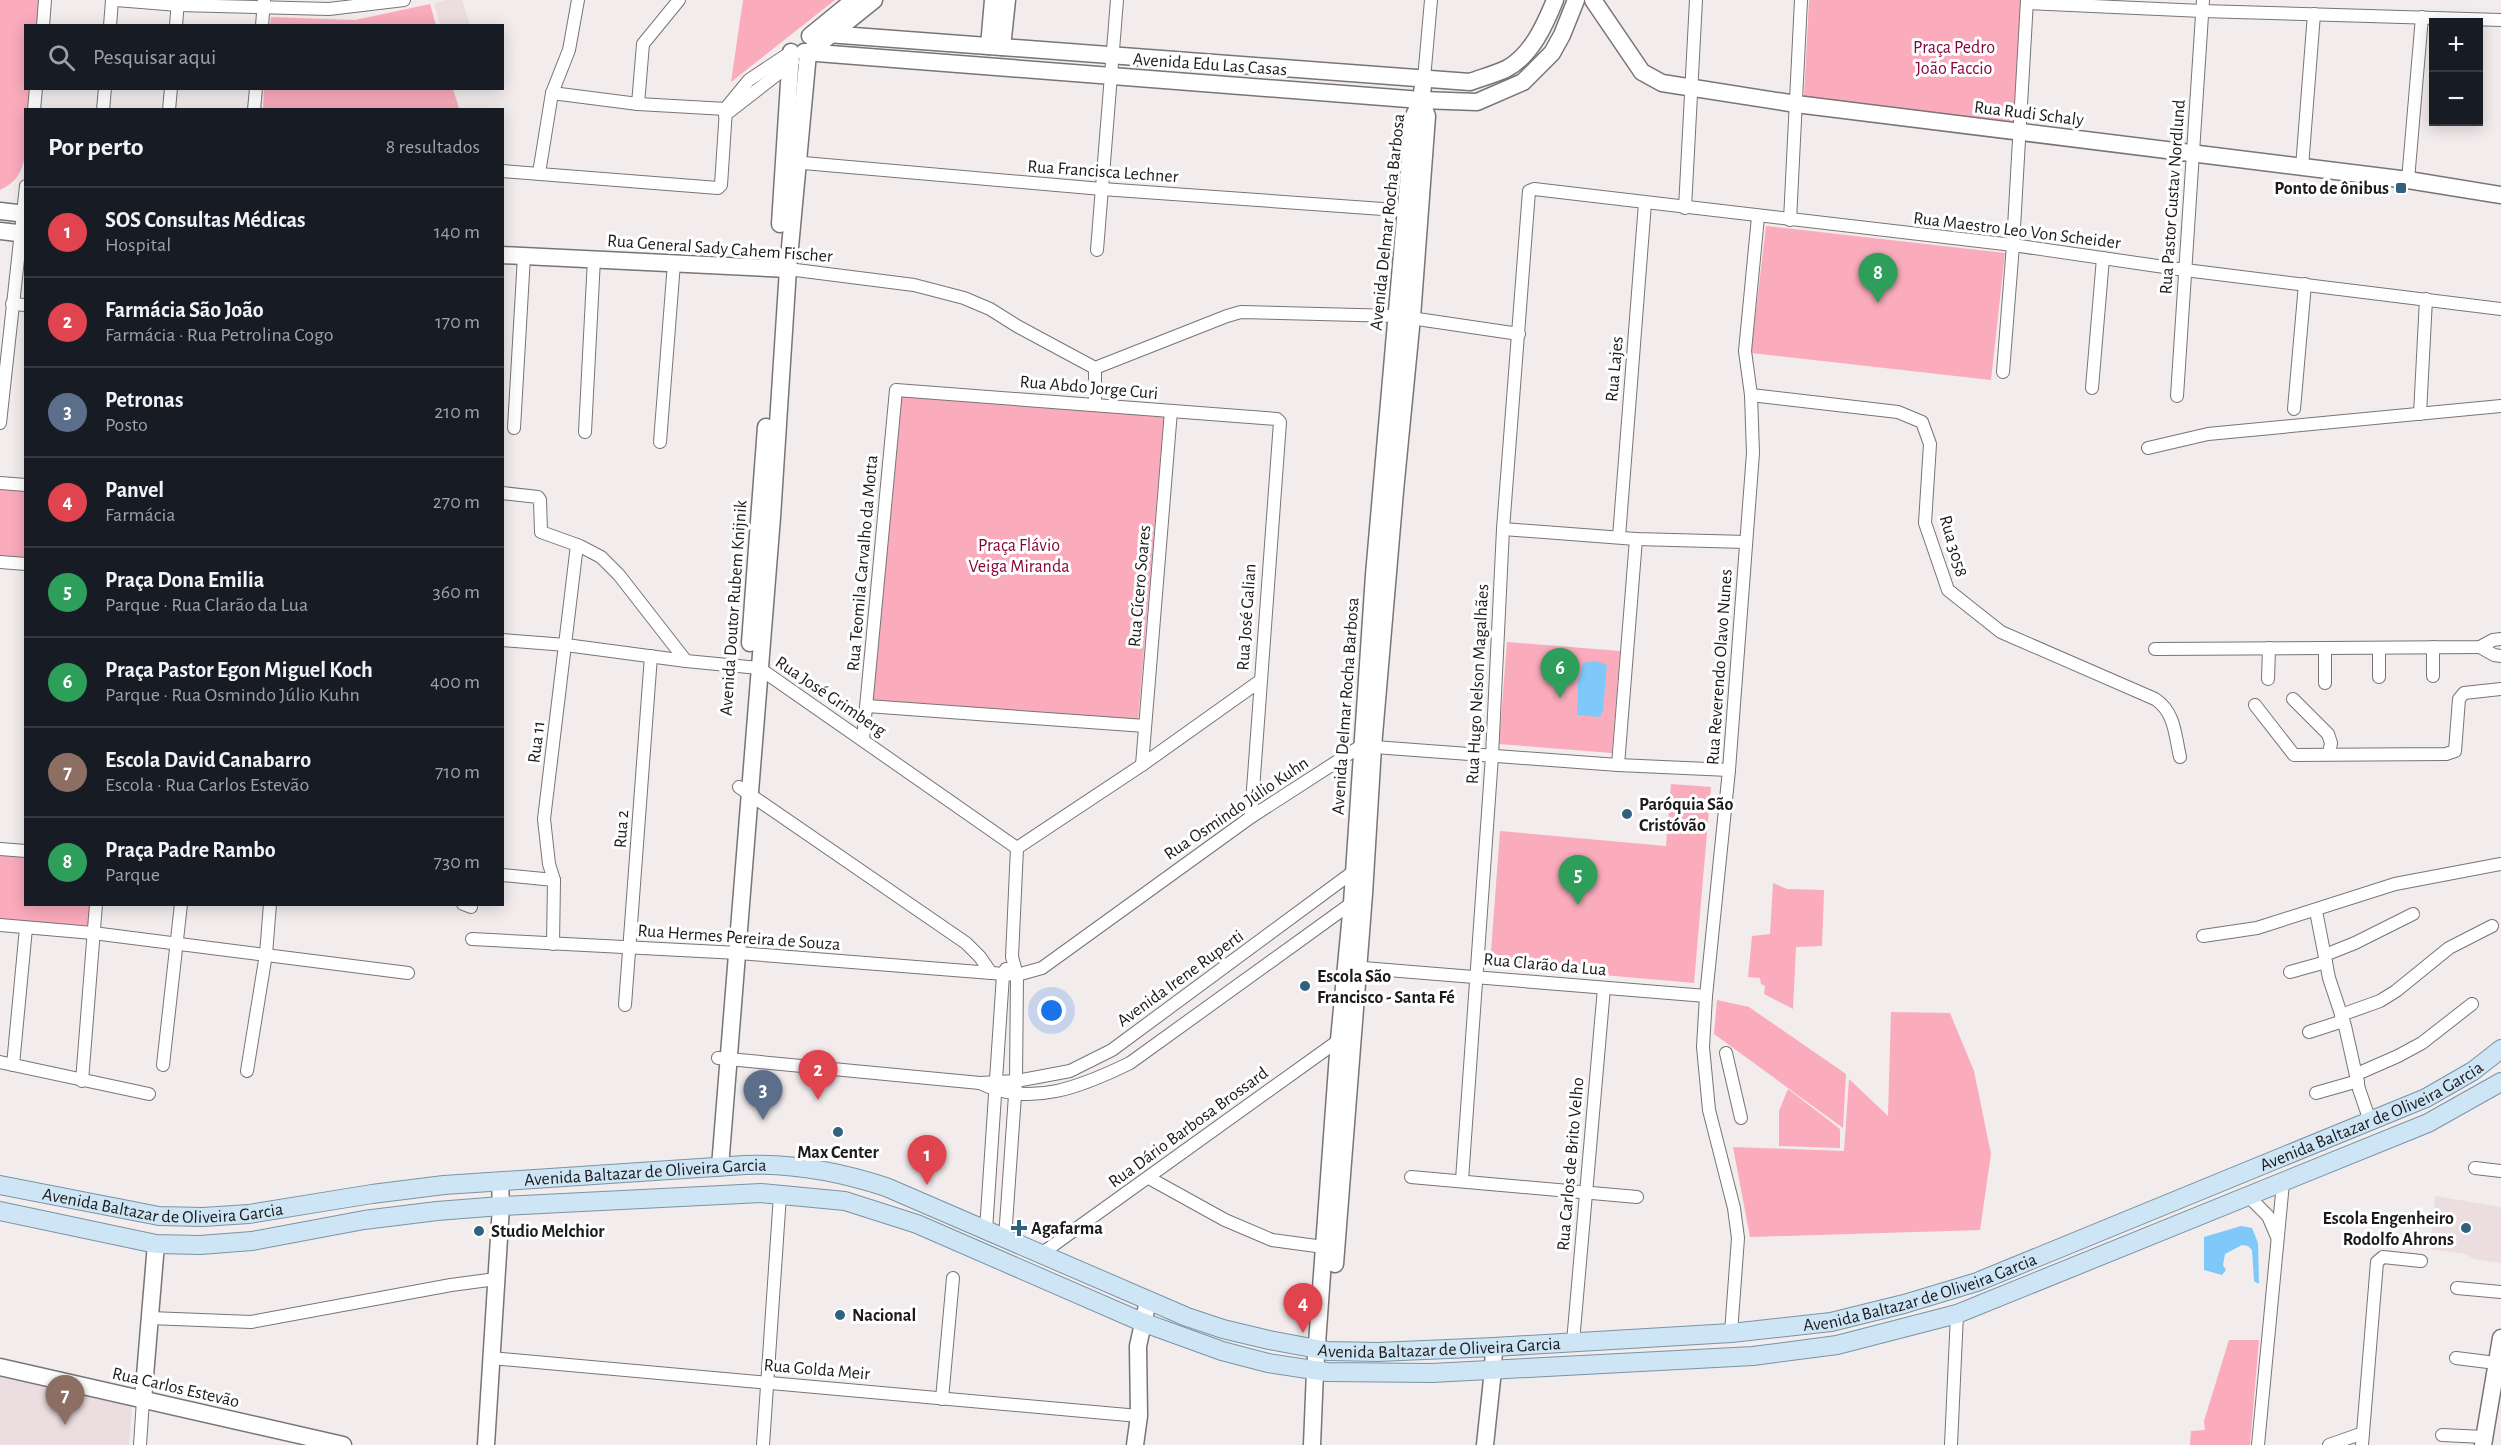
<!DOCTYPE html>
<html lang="pt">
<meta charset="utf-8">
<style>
body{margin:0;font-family:"Alegreya Sans",sans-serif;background:#242831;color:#f1f3f6}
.controls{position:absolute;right:18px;top:18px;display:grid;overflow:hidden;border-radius:0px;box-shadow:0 3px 15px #0003}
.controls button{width:54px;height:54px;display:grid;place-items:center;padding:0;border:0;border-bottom:2px solid #363941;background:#171b24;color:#f1f3f6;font:30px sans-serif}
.you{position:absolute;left:1052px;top:1011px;width:21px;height:21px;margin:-15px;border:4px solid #fff;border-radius:50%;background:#1a73e8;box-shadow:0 0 0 9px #1a73e833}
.badge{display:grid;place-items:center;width:39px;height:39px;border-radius:50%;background:#9ab1c0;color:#fff;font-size:20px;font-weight:700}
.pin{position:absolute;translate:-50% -50px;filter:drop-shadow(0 2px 3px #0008)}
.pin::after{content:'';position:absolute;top:32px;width:21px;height:18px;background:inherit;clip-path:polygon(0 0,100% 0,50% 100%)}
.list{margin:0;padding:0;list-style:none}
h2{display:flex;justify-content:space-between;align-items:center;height:78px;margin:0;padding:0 24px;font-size:26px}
h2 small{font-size:20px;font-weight:400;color:#9ea1a6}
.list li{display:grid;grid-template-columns:39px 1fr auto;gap:18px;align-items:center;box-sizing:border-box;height:90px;padding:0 24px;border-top:2px solid #363941}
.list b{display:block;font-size:22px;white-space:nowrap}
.list p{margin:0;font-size:20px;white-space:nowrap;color:#9ea1a6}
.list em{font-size:20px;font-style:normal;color:#9ea1a6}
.icon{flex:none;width:33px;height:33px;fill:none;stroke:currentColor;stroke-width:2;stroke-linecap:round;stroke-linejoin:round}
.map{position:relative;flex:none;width:2501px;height:1445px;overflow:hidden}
.search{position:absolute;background:#171b24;box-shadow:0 3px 15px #0003;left:24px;top:24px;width:480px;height:66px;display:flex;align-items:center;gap:15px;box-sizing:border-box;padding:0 21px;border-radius:0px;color:#9ea1a6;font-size:22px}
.panel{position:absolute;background:#171b24;box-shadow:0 3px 15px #0003;left:24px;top:108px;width:480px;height:798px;border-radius:0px}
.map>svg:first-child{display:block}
.built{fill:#ecdee0}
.green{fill:#faabbc}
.water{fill:#7ec9f9}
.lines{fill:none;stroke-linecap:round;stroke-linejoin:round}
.street-casing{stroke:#797475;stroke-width:14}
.secondary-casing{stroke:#797475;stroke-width:19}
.primary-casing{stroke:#7a93a5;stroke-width:20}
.street{stroke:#fff;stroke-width:12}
.secondary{stroke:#fff;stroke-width:16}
.primary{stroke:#cde5f5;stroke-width:18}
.poi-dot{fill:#30617f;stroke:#fff;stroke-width:2}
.labels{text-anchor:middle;stroke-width:6;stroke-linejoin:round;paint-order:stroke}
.park-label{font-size:18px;fill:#85063b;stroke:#fff}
.street-label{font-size:18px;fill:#1c1a1b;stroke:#fff}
.poi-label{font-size:18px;font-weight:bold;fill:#1c1a1b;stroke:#fff;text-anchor:start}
</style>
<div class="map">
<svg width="2501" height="1445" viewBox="0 0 2501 1445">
<rect width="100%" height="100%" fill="#f2eced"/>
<!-- built -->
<g class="built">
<path d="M445,0h17l8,25h-30l-6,-22z"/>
<path d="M2435,1196l66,11v56l-27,-4 -8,-5 -36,-5z"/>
<path d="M0,1377l132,29 -3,39h-129z"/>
</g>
<!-- green -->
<g class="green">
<path d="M0,0h41l-3,25 -12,1v62l7,1 -2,20 -5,1c-1,29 7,66 -26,80z"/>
<path d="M743,0h92l-104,82z"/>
<path d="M1809,0h214l-8,124 -211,-28z"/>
<path d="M430,4l6,21h-166l1,-8 84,3z"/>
<path d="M264,89h189l6,19 -196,1z"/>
<path d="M1766,226l239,27 -14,127 -240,-27z"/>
<path d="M902,397l262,19 -26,304 -265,-20z"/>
<path d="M0,487l25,2v72l-25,-2z"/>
<path d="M1507,642l113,9 -8,102 -113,-9z"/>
<path d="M1671,784l40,3 -17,196 -204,-18 10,-134 166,15z"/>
<path d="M0,852l25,3 1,49 64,1 -2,22 -88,-8z"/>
<path d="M1773,883l14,6 37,1 -2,56 -26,1 -3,62 -29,-15 1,-8 -4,-2 -1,-6 -12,-1 4,-41 18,-2z"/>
<path d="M1717,1000l32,7 97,67 -3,54 -129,-94z"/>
<path d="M1891,1012l59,1 24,58 17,83 -11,76 -230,7 -17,-90 111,4 5,-72 39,37z"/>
<path d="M1788,1089l52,40v19l-61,-2v-35z"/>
<path d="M2229,1340h30l-9,105h-60l1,-14 14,-1 -1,-9z"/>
</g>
<!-- water -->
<g class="water">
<path d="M1595,661l12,4 -4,45 -3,7 -23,-2 1,-33 5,-19z"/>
<path d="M2241,1226l11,2 6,15 1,41 -5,-3 -2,-31 -4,-4 -6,-1 -17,9 -2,11 3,5 -4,5 -18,-5v-33z"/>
</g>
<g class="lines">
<!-- street casing -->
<g class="street-casing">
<g id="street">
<path d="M116,0l62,5 151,4 75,-9"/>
<path d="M2027,3l175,8 299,9"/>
<path d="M43,26l2,-26"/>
<path d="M110,26l2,-26"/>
<path d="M176,26l2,-26"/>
<path d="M262,26l2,-26"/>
<path d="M1424,79l7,-79"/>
<path d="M552,93l86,11 88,5"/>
<path d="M638,104l5,-60 36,-44"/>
<path d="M726,108l23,-28 42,-28"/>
<path d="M34,110l2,-22"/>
<path d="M103,110l2,-22"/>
<path d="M169,110l2,-22"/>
<path d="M254,110l2,-22"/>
<path d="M725,115l68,-53"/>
<path d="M792,162l310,27 309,22"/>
<path d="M2302,167l12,-153"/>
<path d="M502,171l216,17 3,-3 5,-76"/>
<path d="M539,173l13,-80 17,-43 9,-50"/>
<path d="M2408,180l14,-163"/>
<path d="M1685,208l11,-208"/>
<path d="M1790,220l11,-220"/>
<path d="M1097,250l20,-250"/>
<path d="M788,269l126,16 50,13 26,11 27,17 78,42"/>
<path d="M12,304l14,1"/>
<path d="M1095,368l132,-52 14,-4 156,4 122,18"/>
<path d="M2003,372l10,-127 14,-245"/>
<path d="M2092,388l11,-130"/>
<path d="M1751,395l147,17 24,10 8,22 -5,79 23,67 53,42 154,67c20,13 20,36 25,58"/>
<path d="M2177,396l26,-396"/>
<path d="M1095,404v-36"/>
<path d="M2294,409l11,-125"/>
<path d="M2420,414l6,-115"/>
<path d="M0,423l26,-237"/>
<path d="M514,428l10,-172"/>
<path d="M585,432l9,-173"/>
<path d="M660,442l14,-179"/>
<path d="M2148,448l60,-14 293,-28"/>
<path d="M0,483l26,2"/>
<path d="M502,493l36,4 2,3 1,32 39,14 21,11 18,18 67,86 73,7 258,180"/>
<path d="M1503,529l133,10 110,3"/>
<path d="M1619,537l26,-334"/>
<path d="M0,562l26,2"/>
<path d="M502,640l64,5 120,16"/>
<path d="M2433,647v29"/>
<path d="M2480,647l14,8 7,1"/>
<path d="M2325,648v35"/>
<path d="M2379,648v29"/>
<path d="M2155,649l325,-2 13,-7 8,-1"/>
<path d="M2268,679l1,-31"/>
<path d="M2293,699l35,35 3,9 -2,11"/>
<path d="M2255,705l39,50 152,-1 9,-3 4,-52 5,-6 37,-4"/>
<path d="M867,706l278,20"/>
<path d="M863,739l33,-349 381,29 3,3 -29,395"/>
<path d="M1142,765l29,-354"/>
<path d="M1618,765l18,-226"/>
<path d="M739,787l227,156 14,14 11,16"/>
<path d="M1017,848l125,-83 118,-84"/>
<path d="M0,849l26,2"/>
<path d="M502,875l52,5"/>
<path d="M463,904l8,3"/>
<path d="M2316,911l13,67 16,48 14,63 11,32"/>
<path d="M0,925l93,8 315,40"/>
<path d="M2203,936l54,-8 138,-44 106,-20"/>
<path d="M472,939l266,14 279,22 25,-7 209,-151 110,-71 257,19 111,5"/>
<path d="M553,944l1,-64 -5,-16 -5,-45 33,-274"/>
<path d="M2325,955l30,-12 58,-29"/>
<path d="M1351,967l355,29"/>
<path d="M2290,972l36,-10"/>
<path d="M625,1005l26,-349"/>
<path d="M2341,1015l39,-14 16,-10 53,-43 43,-22"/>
<path d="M2309,1032l34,-11"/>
<path d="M1726,1053l15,65"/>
<path d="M718,1058l262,25 36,-2 54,-10 42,-21 245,-181"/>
<path d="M0,1062l149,32"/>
<path d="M13,1065l13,-137"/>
<path d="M163,1065l18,-161"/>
<path d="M247,1071l19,-117 4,-50"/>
<path d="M2357,1074l41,-18 24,-13 50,-39"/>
<path d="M82,1081l14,-177"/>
<path d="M980,1083c51,25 103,3 150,-20l226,-163"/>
<path d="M2316,1093l42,-12"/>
<path d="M2475,1168l26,3"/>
<path d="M1411,1177l226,20"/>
<path d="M1149,1178l76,42 47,20 59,8"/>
<path d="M1462,1180l30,-424 11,-227 26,-338 5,-2 479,56 172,25 316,39"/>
<path d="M2249,1197l19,19 9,21"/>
<path d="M986,1230l17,-255 3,-6"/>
<path d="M1005,1238l11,-157 1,-106 -5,-18 5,-109"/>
<path d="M1041,1254l301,-216"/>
<path d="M2457,1288l44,4"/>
<path d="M150,1318l101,4 200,-37 45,-6"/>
<path d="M1731,1333l7,-95 -4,-30 -25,-98 -6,-63 3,-51 23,-226 24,-317 -2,-58 -6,-44 13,-134"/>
<path d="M1573,1342l31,-354"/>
<path d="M491,1358l648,58"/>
<path d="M2456,1358l40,5"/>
<path d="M942,1399l11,-121"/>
<path d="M2442,1435l42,2"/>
<path d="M140,1445l3,-45"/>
<path d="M763,1445l17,-250"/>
<path d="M1951,1445l6,-131"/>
<path d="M2258,1445l25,-262"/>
<path d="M2329,1445l34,-12"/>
<path d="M2362,1445l15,-183 6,-5 38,4"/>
</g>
</g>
<!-- secondary casing -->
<g class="secondary-casing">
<g id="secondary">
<path d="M1593,0l49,72 20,11 134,21 612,76 93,15"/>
<path d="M814,33l656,49c11,-4 25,-8 36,-13 25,-13 39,-44 49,-69"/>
<path d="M810,36l44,-36"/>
<path d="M989,46l4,-46"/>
<path d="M1002,47l5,-47"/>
<path d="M804,52l617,48 56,2 46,-20 29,-29 10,-18 14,-35"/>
<path d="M0,211l26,3"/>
<path d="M780,224l11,-172"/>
<path d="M0,231l26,3"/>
<path d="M502,255l286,14"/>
<path d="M750,643l16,-216"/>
<path d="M720,1167l52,-650 16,-248 20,-216 66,-53"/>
<path d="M1335,1264l29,-370 9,-147 22,-256 17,-174 15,-201 -6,-16"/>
<path d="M0,1367l343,78"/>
<path d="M143,1400l13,-156"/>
<path d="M486,1445l15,-239 -1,-24"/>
<path d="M1135,1445l4,-29 -1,-70 10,-45"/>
<path d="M1312,1445l3,-74 24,-331 13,-137 22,-328 40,-459 7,-16 3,-21"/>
<path d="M1485,1445l8,-75 1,-23"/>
<path d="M2483,1445l18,-107"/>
</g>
</g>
<!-- primary casing -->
<g class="primary-casing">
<g id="primary">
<path id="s1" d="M0,1185l159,31 44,1 46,-3 123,-20 72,-9 301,-20c49,-2 95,7 141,22l301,130 36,12 46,11 59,11 50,1 116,-5 237,-14 100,-11 73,-18 73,-22 449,-184 47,-27 28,-22"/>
<path d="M0,1211l156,33 44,1 52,-4 112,-21 73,-9 64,-5 260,-13 84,8 72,23 225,98 80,29 46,12 59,9 105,1 321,-17 84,-11 120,-31 471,-191 73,-41"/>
</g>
</g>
<!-- street -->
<use href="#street" class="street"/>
<!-- secondary -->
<use href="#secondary" class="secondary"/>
<!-- primary -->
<use href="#primary" class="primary"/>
</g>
<!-- markers -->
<g class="poi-dot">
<rect x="2395" y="182" width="12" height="12" rx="3"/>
<circle cx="1627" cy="814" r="6"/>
<circle cx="1305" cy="986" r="6"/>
<circle cx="838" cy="1132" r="6"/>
<path d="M1016 1219h6v6h6v6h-6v6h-6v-6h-6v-6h6z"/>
<circle cx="2466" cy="1228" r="6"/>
<circle cx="479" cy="1231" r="6"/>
<circle cx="840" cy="1315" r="6"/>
</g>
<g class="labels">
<!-- park labels -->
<g class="park-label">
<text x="1954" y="53">Praça Pedro<tspan x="1954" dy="21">João Faccio</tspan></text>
<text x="1019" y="551">Praça Flávio<tspan x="1019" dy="21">Veiga Miranda</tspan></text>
</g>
<!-- street labels -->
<g class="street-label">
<text transform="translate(1210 64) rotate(4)" y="6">Avenida Edu Las Casas</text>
<text transform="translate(2029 113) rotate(7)" y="6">Rua Rudi Schaly</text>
<text transform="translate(1103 171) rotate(4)" y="6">Rua Francisca Lechner</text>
<text transform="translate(2172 197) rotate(-86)" y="6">Rua Pastor Gustav Nordlund</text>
<text transform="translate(1387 222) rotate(-84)" y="6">Avenida Delmar Rocha Barbosa</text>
<text transform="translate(2017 230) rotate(7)" y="6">Rua Maestro Leo Von Scheider</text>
<text transform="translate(720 248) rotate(4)" y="6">Rua General Sady Cahem Fischer</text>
<text transform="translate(1614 369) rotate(-85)" y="6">Rua Lajes</text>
<text transform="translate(1089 387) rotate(5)" y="6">Rua Abdo Jorge Curi</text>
<text transform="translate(1954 546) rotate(74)" y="6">Rua 3058</text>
<text transform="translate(862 563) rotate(-85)" y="6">Rua Teomila Carvalho da Motta</text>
<text transform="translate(1139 586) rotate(-85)" y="6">Rua Cícero Soares</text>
<text transform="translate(733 608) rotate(-86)" y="6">Avenida Doutor Rubem Knijnik</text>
<text transform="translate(1246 617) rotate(-86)" y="6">Rua José Galian</text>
<text transform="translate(1719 667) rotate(-86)" y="6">Rua Reverendo Olavo Nunes</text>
<text transform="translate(1477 684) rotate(-87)" y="6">Rua Hugo Nelson Magalhães</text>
<text transform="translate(831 696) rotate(34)" y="6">Rua José Grimberg</text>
<text transform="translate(1345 706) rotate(-86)" y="6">Avenida Delmar Rocha Barbosa</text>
<text transform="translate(536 742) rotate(-83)" y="6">Rua 11</text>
<text transform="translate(1236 808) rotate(-34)" y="6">Rua Osmindo Júlio Kuhn</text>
<text transform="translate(621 829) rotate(-86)" y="6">Rua 2</text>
<text transform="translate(739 937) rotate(4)" y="6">Rua Hermes Pereira de Souza</text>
<text transform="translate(1545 964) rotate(5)" y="6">Rua Clarão da Lua</text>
<text transform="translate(1180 978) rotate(-36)" y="6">Avenida Irene Ruperti</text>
<text dy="6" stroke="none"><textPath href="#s1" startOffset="2451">Avenida Baltazar de Oliveira Garcia</textPath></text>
<text transform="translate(1188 1127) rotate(-36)" y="6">Rua Dário Barbosa Brossard</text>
<text transform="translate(1570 1164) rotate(-85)" y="6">Rua Carlos de Brito Velho</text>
<text dy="6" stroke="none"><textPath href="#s1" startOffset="651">Avenida Baltazar de Oliveira Garcia</textPath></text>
<text dy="6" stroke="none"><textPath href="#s1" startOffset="165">Avenida Baltazar de Oliveira Garcia</textPath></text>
<text dy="6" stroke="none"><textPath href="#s1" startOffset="1965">Avenida Baltazar de Oliveira Garcia</textPath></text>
<text dy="6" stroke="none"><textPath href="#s1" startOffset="1479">Avenida Baltazar de Oliveira Garcia</textPath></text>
<text transform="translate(817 1369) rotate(5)" y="6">Rua Golda Meir</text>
<text transform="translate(176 1387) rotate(13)" y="6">Rua Carlos Estevão</text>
</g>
<!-- poi labels -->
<g class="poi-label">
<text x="2389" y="194" text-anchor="end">Ponto de ônibus</text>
<text x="1639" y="810">Paróquia São<tspan x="1639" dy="21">Cristóvão</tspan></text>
<text x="1317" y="982">Escola São<tspan x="1317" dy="21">Francisco - Santa Fé</tspan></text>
<text x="838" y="1158" text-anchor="middle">Max Center</text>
<text x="2454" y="1224" text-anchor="end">Escola Engenheiro<tspan x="2454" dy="21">Rodolfo Ahrons</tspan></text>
<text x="1031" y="1234">Agafarma</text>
<text x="491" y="1237">Studio Melchior</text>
<text x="852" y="1321">Nacional</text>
</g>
</g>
</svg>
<div class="controls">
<button>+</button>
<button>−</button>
</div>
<div class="you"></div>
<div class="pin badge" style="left:927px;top:1185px;background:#e0444e">1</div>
<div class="pin badge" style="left:818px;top:1100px;background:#e0444e">2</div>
<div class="pin badge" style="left:763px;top:1120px;background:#5c6f8a">3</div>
<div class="pin badge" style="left:1303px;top:1333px;background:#e0444e">4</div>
<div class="pin badge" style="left:1578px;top:905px;background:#2e9e5b">5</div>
<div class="pin badge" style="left:1560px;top:698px;background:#2e9e5b">6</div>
<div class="pin badge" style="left:65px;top:1425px;background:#8d6e63">7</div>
<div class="pin badge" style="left:1878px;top:303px;background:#2e9e5b">8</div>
<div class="search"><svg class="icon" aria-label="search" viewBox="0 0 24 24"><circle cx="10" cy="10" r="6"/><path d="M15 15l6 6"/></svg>Pesquisar aqui</div>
<section class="panel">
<h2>Por perto<small>8 resultados</small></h2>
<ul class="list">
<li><span class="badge" style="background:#e0444e">1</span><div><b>SOS Consultas Médicas</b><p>Hospital</p></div><em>140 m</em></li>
<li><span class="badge" style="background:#e0444e">2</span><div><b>Farmácia São João</b><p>Farmácia · Rua Petrolina Cogo</p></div><em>170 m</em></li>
<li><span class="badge" style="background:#5c6f8a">3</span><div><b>Petronas</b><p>Posto</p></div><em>210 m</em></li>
<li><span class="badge" style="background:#e0444e">4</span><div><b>Panvel</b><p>Farmácia</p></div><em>270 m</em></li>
<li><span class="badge" style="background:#2e9e5b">5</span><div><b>Praça Dona Emilia</b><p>Parque · Rua Clarão da Lua</p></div><em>360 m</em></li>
<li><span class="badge" style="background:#2e9e5b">6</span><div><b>Praça Pastor Egon Miguel Koch</b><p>Parque · Rua Osmindo Júlio Kuhn</p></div><em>400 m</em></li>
<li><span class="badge" style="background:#8d6e63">7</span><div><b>Escola David Canabarro</b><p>Escola · Rua Carlos Estevão</p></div><em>710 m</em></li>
<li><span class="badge" style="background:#2e9e5b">8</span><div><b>Praça Padre Rambo</b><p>Parque</p></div><em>730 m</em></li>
</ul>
</section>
</div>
